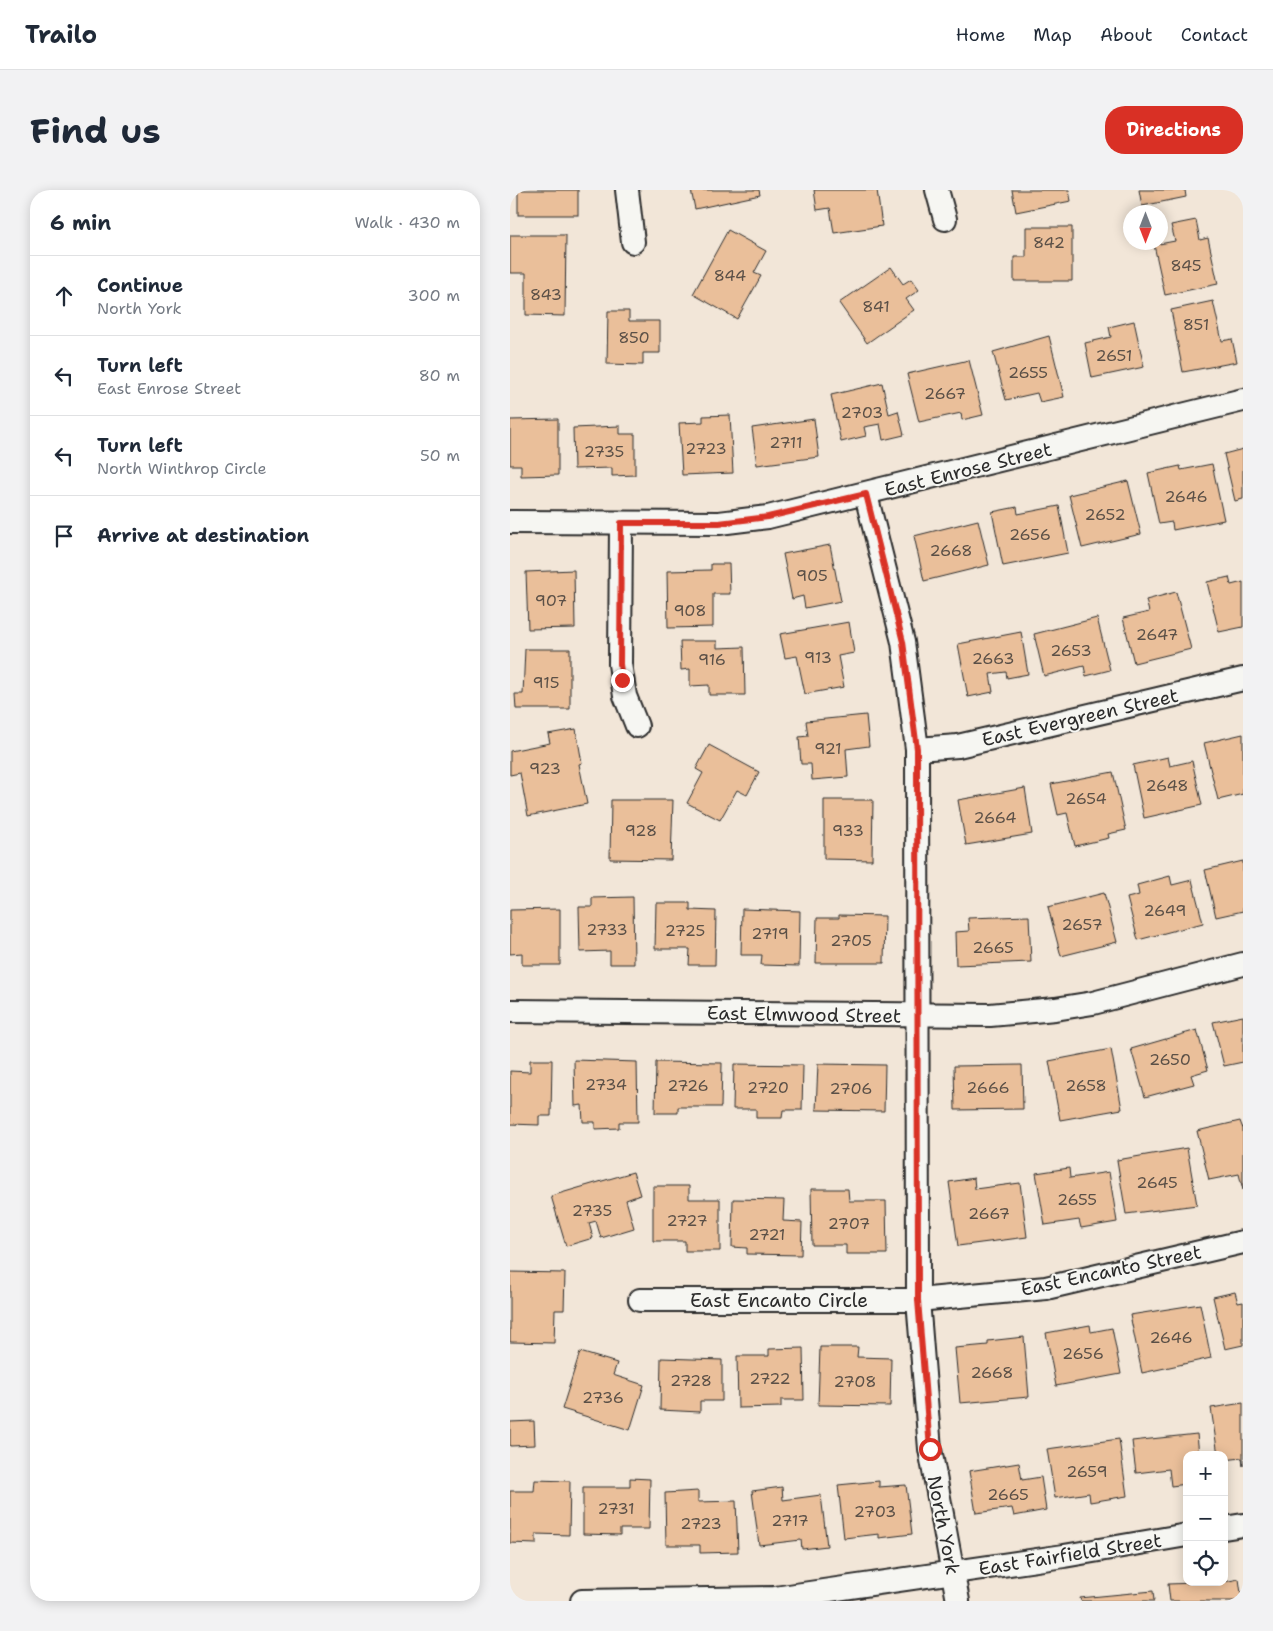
<!DOCTYPE html>
<meta charset="utf-8">
<style>
body{margin:0;font-family:"Shantell Sans",sans-serif;background:#f2f2f3;color:#1f2937}
.controls{position:absolute;right:15px;bottom:15px;display:grid;overflow:hidden;border-radius:10px;box-shadow:0 2px 12px #0003}
.controls button{width:45px;height:45px;display:grid;place-items:center;padding:0;border:0;border-bottom:1px solid #e0e1e3;background:#fff;color:#1f2937;font:25px sans-serif}
.compass{position:absolute;left:613px;top:15px;width:45px;height:45px;border-radius:50%;background:#fff;box-shadow:0 2px 12px #0003;rotate:180deg}
.stop{position:absolute;width:15px;height:15px;margin:-11px;border:4px solid #d93025;border-radius:50%;background:#fff}
.stop.end{background:#d93025;border-color:#fff;box-shadow:0 1px 5px #0008}
.list{margin:0;padding:0;list-style:none}
h2{display:flex;justify-content:space-between;align-items:center;height:65px;margin:0;padding:0 20px;font-size:21px}
h2 small{font-size:16px;font-weight:400;color:#747a83}
.list li{display:grid;grid-template-columns:32px 1fr auto;gap:15px;align-items:center;box-sizing:border-box;height:80px;padding:0 20px;border-top:1px solid #e0e1e3}
.list b{display:block;font-size:19px;white-space:nowrap}
.list p{margin:0;font-size:16px;white-space:nowrap;color:#747a83}
.list em{font-size:16px;font-style:normal;color:#747a83}
.icon{flex:none;width:28px;height:28px;fill:none;stroke:currentColor;stroke-width:2;stroke-linecap:round;stroke-linejoin:round}
.map{position:relative;flex:none;width:733px;height:1411px;overflow:hidden;border-radius:20px}
header{display:flex;align-items:center;gap:30px;box-sizing:border-box;height:70px;padding:0 25px;background:#fff;border-bottom:1px solid #e0e1e3}
header strong{font-size:24px}
nav{display:flex;gap:28px;margin-inline-start:auto;font-size:18px}
.intro{display:flex;align-items:center;justify-content:space-between;box-sizing:border-box;height:120px;padding:0 30px}
h1{margin:0;font-size:35px}
.button{padding:12px 22px;border-radius:20px;background:#d93025;color:#fff;font-size:18px;font-weight:700}
main{display:flex;gap:30px;padding:0 30px}
aside{flex:1;background:#fff;border-radius:20px;box-shadow:0 2px 12px #0003}
.map>svg:first-child{display:block}
.building{fill:#eabf9a;stroke:#2b2b2b}
.lines{fill:none;stroke-linecap:round;stroke-linejoin:round}
.minor-casing{stroke:#2b2b2b;stroke-width:26}
.minor{stroke:#f6f6f2;stroke-width:22}
.route{stroke:#d93025;stroke-width:6}
.labels{text-anchor:middle;stroke-width:4;stroke-linejoin:round;paint-order:stroke}
.number-label{font-size:16px;fill:#5b5047}
.street-label{font-size:19px;fill:#2b2b2b;stroke:#f6f6f2}
</style>
<header>
<strong>Trailo</strong>
<nav><a>Home</a><a>Map</a><a>About</a><a>Contact</a></nav>
</header>
<div class="intro"><h1>Find us</h1><a class="button">Directions</a></div>
<main>
<aside>
<h2>6 min<small>Walk · 430 m</small></h2>
<ul class="list">
<li><svg class="icon" aria-label="ahead" viewBox="0 0 24 24"><path d="M12 20V5M6 11l6-6 6 6"/></svg><div><b>Continue</b><p>North York</p></div><em>300 m</em></li>
<li><svg class="icon" aria-label="left" viewBox="0 0 24 24"><path d="M17 20v-9H6M10 6l-5 5 5 5"/></svg><div><b>Turn left</b><p>East Enrose Street</p></div><em>80 m</em></li>
<li><svg class="icon" aria-label="left" viewBox="0 0 24 24"><path d="M17 20v-9H6M10 6l-5 5 5 5"/></svg><div><b>Turn left</b><p>North Winthrop Circle</p></div><em>50 m</em></li>
<li><svg class="icon" aria-label="arrive" viewBox="0 0 24 24"><path d="M6 21V4h12l-3 4 3 4H6"/></svg><div><b>Arrive at destination</b></div></li>
</ul>
</aside>
<div class="map">
<svg width="733" height="1411" viewBox="0 0 733 1411">
<rect width="100%" height="100%" fill="#f2e6d8"/>
<filter id="ink" filterUnits="userSpaceOnUse"><feTurbulence type="fractalNoise" baseFrequency=".02" numOctaves="2"/><feDisplacementMap in="SourceGraphic" scale="10" xChannelSelector="R" yChannelSelector="G"/><feConvolveMatrix kernelMatrix="1 2 1 2 8 2 1 2 1" color-interpolation-filters="sRGB"/></filter>
<g filter="url(#ink)">
<!-- building -->
<g class="building">
<rect x="8" y="0" width="60" height="25"/>
<path d="M181,0h68l1,5 -65,14z"/>
<path d="M304,0h63l5,36 -48,7 -4,-25 -13,2z"/>
<path d="M502,0h57l2,11 -55,11z"/>
<path d="M629,0h46l1,7 -44,9z"/>
<path d="M686,30l4,20 8,-2 10,46 -53,11 -11,-50 21,-4 -4,-16z"/>
<path d="M516,37h46v54h-58v-24h12z"/>
<path d="M218,40l38,21 -12,22 7,3 -24,43 -44,-25z"/>
<path d="M0,45h56l-1,81 -39,-1v-42h-16z"/>
<path d="M381,77l12,17 8,-5 8,11 -13,9 8,11 -47,33 -28,-40z"/>
<path d="M703,111l9,40 10,-2 5,23 -54,10 -12,-62z"/>
<path d="M98,121h21v10h31v32h-17v12l-36,-1z"/>
<path d="M624,131l10,46 -52,11 -7,-35 26,-6 -2,-10z"/>
<path d="M539,146l15,61 -24,5 -3,-9 -31,7 -13,-48z"/>
<path d="M459,170l14,55 -21,5 -1,-7 -42,9 -12,-48z"/>
<path d="M372,193l7,31 9,-3 6,24 -21,5 -3,-16 -16,3 2,9 -25,6 -10,-47z"/>
<path d="M220,225l3,58 -51,2 -3,-52 24,-1v-6z"/>
<path d="M48,229v56l-37,1v-11h-11v-45z"/>
<path d="M304,229l5,38 -62,8 -5,-37z"/>
<path d="M110,236v8h15v41l-23,1v-8l-38,1 -1,-41z"/>
<path d="M733,259v50l-8,2 -11,-47z"/>
<path d="M702,274l12,56 -51,10 -1,-8 -13,2 -11,-51 32,-7 1,4z"/>
<path d="M618,291l13,53 -59,14 -13,-53z"/>
<path d="M549,316l9,47 -65,13 -11,-54 25,-5 1,7z"/>
<path d="M468,330l11,45 -65,16 -10,-45z"/>
<path d="M320,355l11,56 -36,7 -2,-12 -11,3 -9,-45z"/>
<path d="M201,374h18l1,30h-17v33l-45,1 -1,-57 44,-1z"/>
<path d="M64,380l1,58 -47,1 -2,-57z"/>
<path d="M719,387l2,8 12,-3v45l-24,5 -12,-50z"/>
<path d="M666,402l15,57 -57,14 -11,-45 26,-6 -3,-12z"/>
<path d="M587,428l13,52 -24,6 -2,-10 -40,10 -10,-42z"/>
<path d="M339,432l5,31 -16,3 6,31 -39,7 -8,-38 -12,2 -5,-24z"/>
<path d="M511,442l7,42 -21,4 -1,-6 -16,2 3,18 -25,5 -10,-53z"/>
<path d="M170,451h37v7l27,-1 1,48h-36v-10l-19,1v-17l-9,1z"/>
<path d="M15,459h45v60h-54l-1,-15h8z"/>
<path d="M356,525l3,31 -23,3 2,28 -36,3 -1,-16h-10l-2,-27 9,-1 -2,-15z"/>
<path d="M66,539l6,34 -3,1 8,40 -59,12 -8,-43 -10,2v-24l40,-8 -2,-9z"/>
<path d="M733,544v60l-25,6 -14,-57z"/>
<path d="M199,555l50,27 -12,23 -10,-5 -17,30 -33,-17 16,-30 -7,-4z"/>
<path d="M658,567l2,9 22,-5 10,44 -58,13 -11,-53z"/>
<path d="M603,582l13,58 -18,4 1,4 -34,8 -8,-33 -9,2 -7,-31z"/>
<path d="M515,598l7,46 -66,11 -8,-45z"/>
<path d="M101,610h62l-2,60 -61,-1z"/>
<path d="M314,610h49l-1,60 -48,-1z"/>
<path d="M733,671v50l-27,6 -11,-47z"/>
<path d="M660,686l2,9 20,-5 11,43 -65,17 -11,-42 12,-3 -2,-10z"/>
<path d="M594,703l13,49 -56,14 -13,-49z"/>
<path d="M123,707l1,67h-24v-13l-30,1 -1,-45h13v-9z"/>
<path d="M146,713h34v7l26,1 -1,54h-26l1,-16h-35z"/>
<path d="M50,719v56h-38v-12l-12,1v-44z"/>
<path d="M232,719l58,2 -1,55 -38,-1 1,-10h-21z"/>
<path d="M329,725l46,1 -1,47h-68l1,-45h22z"/>
<path d="M519,726l2,46 -75,3 -1,-33 14,-1 -1,-13z"/>
<path d="M733,826v46l-19,4 -11,-44z"/>
<path d="M687,840l11,40 -17,5 3,9 -49,13 -14,-48z"/>
<path d="M601,859l11,60 -62,11 -11,-59z"/>
<path d="M20,870h22l-1,56h-12v9l-29,-1v-53l20,1z"/>
<path d="M64,870l63,2 1,60h-19v6l-24,1v-7h-12l-1,-17 -7,1z"/>
<path d="M146,872l66,1 -1,44h-43v6h-23z"/>
<path d="M224,874l69,1 -1,45h-19l-1,8h-26v-9h-23z"/>
<path d="M308,874l67,1 -1,46 -68,-1z"/>
<path d="M512,875l1,44 -68,1 -1,-44z"/>
<path d="M730,931l3,8v61l-4,-16 -30,6 -12,-49z"/>
<path d="M677,958l10,57 -71,9 -9,-54z"/>
<path d="M559,978l1,10 39,-6 8,50 -36,6 -2,-8 -34,5 -9,-52z"/>
<path d="M123,982l7,23 -14,5 8,28 -33,10 -5,-17 -7,2 4,15 -27,8 -15,-50z"/>
<path d="M464,988l1,11 45,-6 7,54 -69,9 -9,-64z"/>
<path d="M143,996h36v13h31v52h-35v-10h-32z"/>
<path d="M301,999h37l1,12h37l1,53h-41v-9h-34z"/>
<path d="M223,1009l51,1 -1,21 19,1 -1,33 -54,-1v-6l-15,-1z"/>
<path d="M0,1082l55,1 -1,37h-9l-1,33 -44,-1z"/>
<path d="M725,1102l3,11 5,-1v43l-18,4 -12,-52z"/>
<path d="M690,1114l11,54 -69,15 -12,-58z"/>
<path d="M580,1135l1,7 21,-4 9,46 -65,12 -10,-53z"/>
<path d="M514,1147l5,60 -69,6 -5,-55 33,-3v-4z"/>
<path d="M310,1157h38l-1,10 34,1 -1,48 -72,-1z"/>
<path d="M293,1158l1,52h-23v7l-43,1 -1,-52h32v-7z"/>
<path d="M70,1162l37,11 -4,12 31,10 -14,45 -68,-21z"/>
<path d="M151,1168l61,2v41h-22v11l-40,-2z"/>
<path d="M733,1213v63l-1,-8 -18,2v-5h-6l-7,-47z"/>
<path d="M24,1231l1,24 -25,1v-24z"/>
<path d="M687,1244l2,21h-12v29l-16,2 -2,-17 -33,4 -4,-32z"/>
<path d="M609,1249l8,57 -37,6 -1,-9 -34,5 -8,-49z"/>
<path d="M509,1273l3,17 19,-3 5,33 -32,6 -2,-8 -36,5 -7,-42z"/>
<path d="M120,1288l20,1 -1,50h-29v6l-37,-1v-47h47z"/>
<path d="M25,1290l35,1 -1,54 -33,-1v10l-26,-1v-52h24z"/>
<path d="M369,1291v6l27,-2 6,49 -33,4v-4l-35,4 -6,-53z"/>
<path d="M272,1297l1,13 38,-5 6,51 -25,3 -1,-9 -42,5 -7,-54z"/>
<path d="M188,1301v11l38,-1 2,51 -38,1v-8h-34l-1,-52z"/>
<path d="M729,1389l3,22h-72l-2,-17 56,-2z"/>
<path d="M643,1401l1,10h-73l-1,-3z"/>
</g>
<g class="lines">
<!-- minor casing -->
<g class="minor-casing">
<g id="minor">
<path d="M117,0l6,52"/>
<path d="M427,0l8,29"/>
<path d="M356,305l37,147 14,107 1,551 12,149 28,152"/>
<path d="M0,332l209,1 49,-6 475,-117"/>
<path d="M111,333l-1,141 5,32 12,30"/>
<path d="M407,559l41,-3 285,-67"/>
<path d="M0,821l480,4 65,-6 38,-6 150,-39"/>
<path d="M130,1110h278l128,-12 197,-46"/>
<path d="M714,1338l19,-3"/>
<path d="M72,1411l193,-3 289,-42 123,-21"/>
</g>
</g>
<!-- minor -->
<use href="#minor" class="minor"/>
</g>
</g>
<g class="lines" filter="url(#ink)">
<!-- route -->
<path class="route" d="M112,490l-2,-16 1,-141h98l49,-6 98,-23 37,148 14,107 1,551 12,149"/>
</g>
<g class="labels">
<!-- number labels -->
<g class="number-label">
<text x="539" y="58">842</text>
<text x="676" y="81">845</text>
<text x="220" y="91">844</text>
<text x="36" y="110">843</text>
<text x="366" y="122">841</text>
<text x="686" y="140">851</text>
<text x="124" y="153">850</text>
<text x="604" y="171">2651</text>
<text x="518" y="188">2655</text>
<text x="435" y="209">2667</text>
<text x="352" y="228">2703</text>
<text x="276" y="258">2711</text>
<text x="196" y="264">2723</text>
<text x="94" y="267">2735</text>
<text x="676" y="312">2646</text>
<text x="595" y="330">2652</text>
<text x="520" y="350">2656</text>
<text x="441" y="366">2668</text>
<text x="302" y="391">905</text>
<text x="41" y="416">907</text>
<text x="180" y="426">908</text>
<text x="647" y="450">2647</text>
<text x="561" y="466">2653</text>
<text x="308" y="473">913</text>
<text x="483" y="474">2663</text>
<text x="202" y="475">916</text>
<text x="36" y="498">915</text>
<text x="318" y="564">921</text>
<text x="35" y="584">923</text>
<text x="657" y="601">2648</text>
<text x="576" y="614">2654</text>
<text x="485" y="633">2664</text>
<text x="131" y="646">928</text>
<text x="338" y="646">933</text>
<text x="655" y="726">2649</text>
<text x="572" y="740">2657</text>
<text x="97" y="745">2733</text>
<text x="175" y="746">2725</text>
<text x="260" y="749">2719</text>
<text x="341" y="756">2705</text>
<text x="483" y="763">2665</text>
<text x="660" y="875">2650</text>
<text x="96" y="900">2734</text>
<text x="178" y="901">2726</text>
<text x="576" y="901">2658</text>
<text x="258" y="903">2720</text>
<text x="478" y="903">2666</text>
<text x="341" y="904">2706</text>
<text x="647" y="998">2645</text>
<text x="567" y="1015">2655</text>
<text x="82" y="1026">2735</text>
<text x="479" y="1029">2667</text>
<text x="177" y="1036">2727</text>
<text x="339" y="1039">2707</text>
<text x="257" y="1050">2721</text>
<text x="661" y="1153">2646</text>
<text x="573" y="1169">2656</text>
<text x="482" y="1188">2668</text>
<text x="260" y="1194">2722</text>
<text x="181" y="1196">2728</text>
<text x="345" y="1197">2708</text>
<text x="93" y="1213">2736</text>
<text x="577" y="1287">2659</text>
<text x="498" y="1310">2665</text>
<text x="106" y="1324">2731</text>
<text x="365" y="1327">2703</text>
<text x="280" y="1336">2717</text>
<text x="191" y="1339">2723</text>
</g>
<!-- street labels -->
<g class="street-label">
<text transform="translate(458 279) rotate(-14)" y="7">East Enrose Street</text>
<text transform="translate(570 527) rotate(-13)" y="7">East Evergreen Street</text>
<text transform="translate(294 824) rotate(1)" y="7">East Elmwood Street</text>
<text transform="translate(601 1080) rotate(-12)" y="7">East Encanto Street</text>
<text x="269" y="1117">East Encanto Circle</text>
<text transform="translate(434 1335) rotate(79)" y="7">North York</text>
<text transform="translate(560 1364) rotate(-9)" y="7">East Fairfield Street</text>
</g>
</g>
</svg>
<div class="controls">
<button>+</button>
<button>−</button>
<button><svg class="icon" aria-label="locate" viewBox="0 0 24 24"><circle cx="12" cy="12" r="6"/><path d="M12 2v4M12 18v4M2 12h4M18 12h4"/></svg></button>
</div>
<svg class="compass" viewBox="-18 -18 36 36"><path d="M0-13l5 13h-10z" fill="#e53935"/><path d="M0 13l5-13h-10z" fill="#747a83"/></svg>
<div class="stop" style="left:420px;top:1259px"></div>
<div class="stop end" style="left:112px;top:490px"></div>
</div>
</main>
